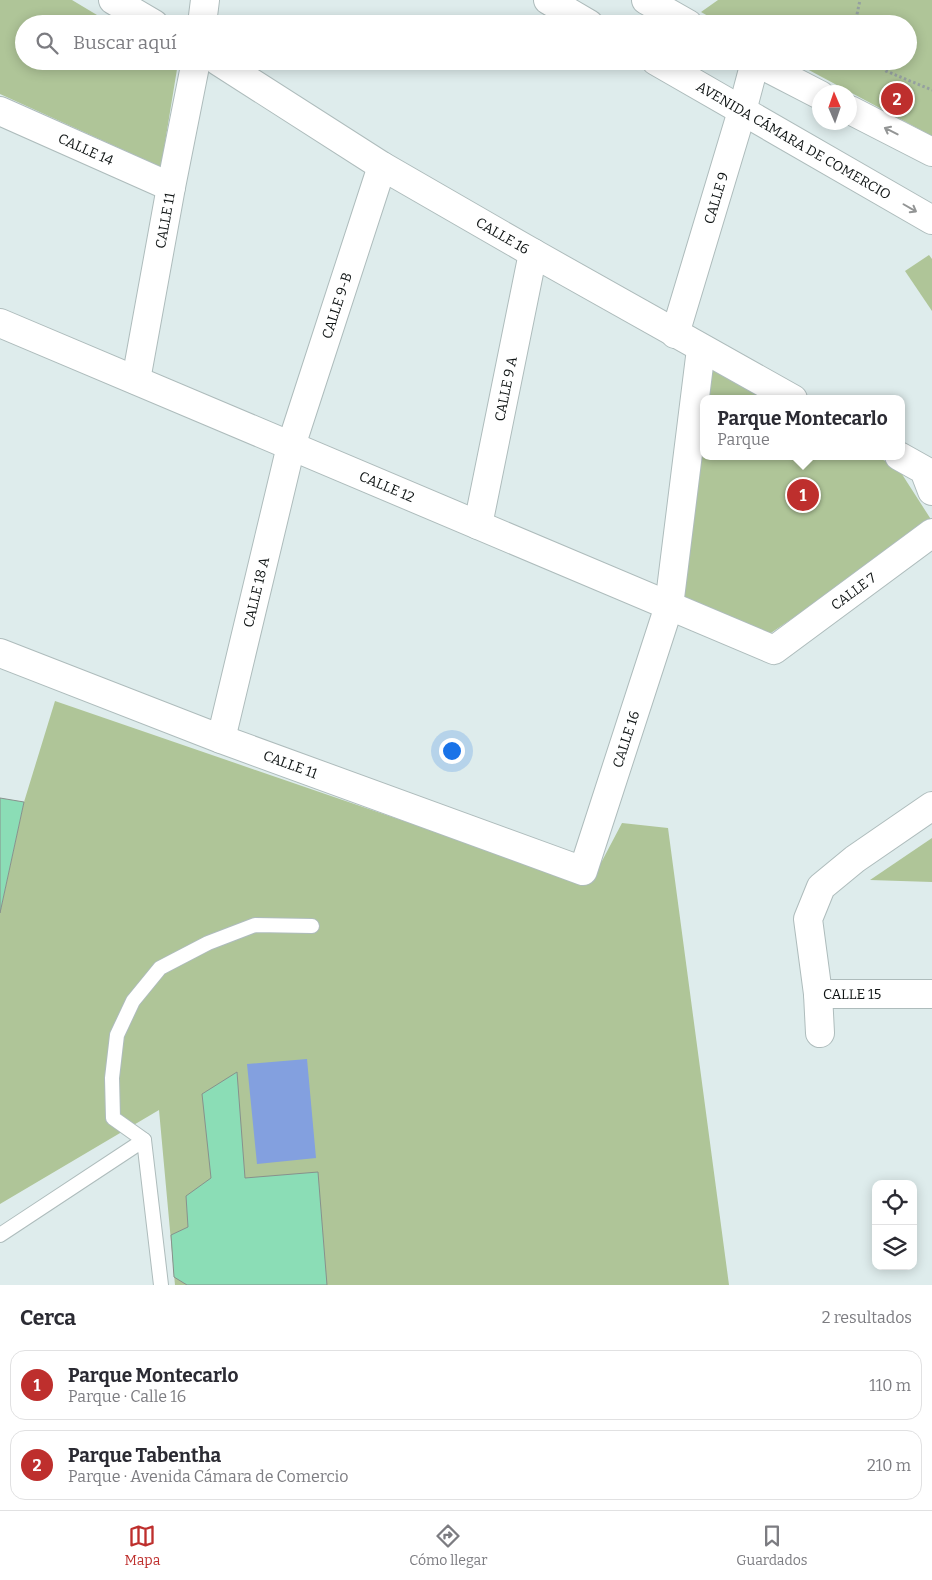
<!DOCTYPE html>
<html lang="es">
<meta charset="utf-8">
<style>
body{margin:0;font-family:Bitter,serif;background:#f7f7f7;color:#2b2b33}
.controls{position:absolute;right:15px;bottom:15px;display:grid;overflow:hidden;border-radius:10px;box-shadow:0 2px 12px #0003}
.controls button{width:45px;height:45px;display:grid;place-items:center;padding:0;border:0;border-bottom:1px solid #e1e1e2;background:#fff;color:#2b2b33;font:25px sans-serif}
.compass{position:absolute;left:812px;top:85px;width:45px;height:45px;border-radius:50%;background:#fff;box-shadow:0 2px 12px #0003;rotate:358deg}
.you{position:absolute;left:451px;top:750px;width:18px;height:18px;margin:-12px;border:4px solid #fff;border-radius:50%;background:#1a73e8;box-shadow:0 0 0 8px #1a73e833}
.badge{display:grid;place-items:center;width:32px;height:32px;border-radius:50%;background:#be2f2d;color:#fff;font-size:16px;font-weight:700}
.pin{position:absolute;translate:-50% -50%;border:2px solid #fff;box-shadow:0 1px 5px #0006}
.popup{position:absolute;left:700px;top:395px;width:205px;height:65px;box-sizing:border-box;display:grid;place-content:center;border-radius:10px;background:#fff;filter:drop-shadow(0 1px 4px #0005);font-size:16px;white-space:nowrap;color:#7c7c81}
.popup b{font-size:19px;color:#2b2b33}
.popup::after{content:'';position:absolute;left:50%;top:100%;margin-left:-10px;border:10px solid transparent;border-top-color:#fff}
.list{margin:0;padding:0;list-style:none}
h2{display:flex;justify-content:space-between;align-items:center;height:65px;margin:0;padding:0 20px;font-size:21px}
h2 small{font-size:16px;font-weight:400;color:#7c7c81}
.list li{display:grid;grid-template-columns:32px 1fr auto;gap:15px;align-items:center;box-sizing:border-box;height:70px;margin:0 10px 10px;padding:0 10px;border:1px solid #e1e1e2;border-radius:15px}
.list b{display:block;font-size:19px;white-space:nowrap}
.list p{margin:0;font-size:16px;white-space:nowrap;color:#7c7c81}
.list em{font-size:16px;font-style:normal;color:#7c7c81}
.icon{flex:none;width:28px;height:28px;fill:none;stroke:currentColor;stroke-width:2;stroke-linecap:round;stroke-linejoin:round}
.map{position:relative;flex:none;width:932px;height:1285px;overflow:hidden}
.search{position:absolute;background:#fff;box-shadow:0 2px 12px #0003;left:15px;right:15px;top:15px;height:55px;display:flex;align-items:center;gap:12px;box-sizing:border-box;padding:0 18px;border-radius:28px;color:#7c7c81;font-size:19px}
.sheet{height:225px;background:#fff}
nav{display:flex;justify-content:space-around;align-items:center;box-sizing:border-box;height:70px;border-top:1px solid #e1e1e2;background:#fff;font-size:14px;color:#7c7c81}
nav a{display:grid;justify-items:center;gap:2px}
nav .on{color:#be2f2d}
.map>svg:first-child{display:block}
.green{fill:#afc598}
.water{fill:#83a0df}
.building{fill:#8bddb6;stroke:#87918c}
.lines{fill:none;stroke-linecap:round;stroke-linejoin:round}
.service-casing{stroke:#aebcbc;stroke-width:16}
.minor-casing{stroke:#aebcbc;stroke-width:30}
.secondary-casing{stroke:#aebcbc;stroke-width:30}
.path{stroke:#95a0a0;stroke-width:3;stroke-dasharray:2.5 2.5;stroke-linecap:butt}
.service{stroke:#fff;stroke-width:14}
.minor{stroke:#fff;stroke-width:28}
.secondary{stroke:#fff;stroke-width:28}
.oneway{stroke:#939595}
.labels{text-anchor:middle;stroke-width:4.5;stroke-linejoin:round;paint-order:stroke}
.street-label{font-size:14px;fill:#0f1414;stroke:#fff}
</style>
<div class="map">
<svg width="932" height="1285" viewBox="0 0 932 1285">
<rect width="100%" height="100%" fill="#deecec"/>
<!-- green -->
<g class="green">
<path d="M0,0h72l40,24h-88v37h151l3,2 -17,104 -161,-73z"/>
<path d="M718,0h214v136l-140,-75h116v-37h-186l-21,-12z"/>
<path d="M929,255l3,4v52l-27,-40z"/>
<path d="M707,367l60,32h-63v57h172l22,12 34,53v2l-164,112 -90,-31z"/>
<path d="M55,701l497,171 33,-2 17,-9 20,-38 46,5 61,457h-554l-16,-175 -159,94v-291l24,-111z"/>
<path d="M932,838v44l-62,-2z"/>
</g>
<!-- water -->
<path class="water" d="M307,1059l9,99 -59,6 -10,-100z"/>
<!-- building -->
<g class="building">
<path d="M0,798l24,4 -24,111z"/>
<path d="M237,1072l8,106 73,-6 9,113h-140l-13,-8 -3,-42 17,-8 -2,-31 25,-18 -9,-84z"/>
</g>
<g class="lines">
<!-- service casing -->
<g class="service-casing">
<g id="service">
<path d="M144,1140l-31,-22 -1,-40 5,-43 16,-34 27,-33 48,-25 47,-18 57,1"/>
<path d="M0,1235l144,-95 17,145"/>
</g>
</g>
<!-- minor casing -->
<g class="minor-casing">
<g id="minor">
<path d="M113,0l41,24"/>
<path d="M202,24l3,-24"/>
<path id="s1" d="M218,61l164,105 151,87 260,146"/>
<path id="s2" d="M0,111l171,76"/>
<path id="s3" d="M0,323l774,327 158,-117"/>
<path id="s4" d="M675,334l67,-223 13,-49"/>
<path id="s5" d="M136,380l35,-193 25,-126"/>
<path d="M899,456l25,14 8,21"/>
<path id="s6" d="M478,525l55,-272"/>
<path id="s7" d="M0,653l221,86 362,132 86,-265 32,-257"/>
<path id="s8" d="M221,739l70,-293 91,-280"/>
<path id="s9" d="M818,994h114"/>
<path d="M820,1033l-2,-39 -10,-75 13,-32 34,-28 77,-53"/>
</g>
</g>
<!-- secondary casing -->
<g class="secondary-casing">
<g id="secondary">
<path d="M548,0l41,24"/>
<path d="M646,0l42,24"/>
<path id="s10" d="M656,61l276,159"/>
<path d="M754,61l66,34"/>
<path d="M850,110l82,42"/>
</g>
</g>
<!-- path -->
<g class="path">
<path d="M855,24l5,-24"/>
<path d="M874,61l12,10 46,19"/>
</g>
<!-- service -->
<use href="#service" class="service"/>
<!-- minor -->
<use href="#minor" class="minor"/>
<!-- secondary -->
<use href="#secondary" class="secondary"/>
</g>
<!-- one-way arrows -->
<defs><path id="oneway-shaft" d="M-6 0H5M1.5-3L5.5 0L1.5 3" fill="none" stroke-width="1.6" stroke-linecap="round" stroke-linejoin="round" transform="scale(1.25)"/></defs>
<g class="oneway">
<use href="#oneway-shaft" transform="translate(891 131) rotate(-153)"/>
<use href="#oneway-shaft" transform="translate(910 208) rotate(30)"/>
</g>
<g class="labels">
<!-- street labels -->
<g class="street-label">
<text dy="5" stroke="none"><textPath href="#s10" startOffset="159">AVENIDA CÁMARA DE COMERCIO</textPath></text>
<text dy="5" stroke="none"><textPath href="#s2" startOffset="94">CALLE 14</textPath></text>
<text dy="5" stroke="none"><textPath href="#s4" startOffset="142">CALLE 9</textPath></text>
<text dy="5" stroke="none"><textPath href="#s5" startOffset="162">CALLE 11</textPath></text>
<text dy="5" stroke="none"><textPath href="#s1" startOffset="334">CALLE 16</textPath></text>
<text dy="5" stroke="none"><textPath href="#s8" startOffset="449">CALLE 9-B</textPath></text>
<text dy="5" stroke="none"><textPath href="#s6" startOffset="139">CALLE 9 A</textPath></text>
<text dy="5" stroke="none"><textPath href="#s3" startOffset="420">CALLE 12</textPath></text>
<text dy="5" stroke="none"><textPath href="#s8" startOffset="151">CALLE 18 A</textPath></text>
<text dy="5" stroke="none"><textPath href="#s3" startOffset="939">CALLE 7</textPath></text>
<text dy="5" stroke="none"><textPath href="#s7" startOffset="761">CALLE 16</textPath></text>
<text dy="5" stroke="none"><textPath href="#s7" startOffset="311">CALLE 11</textPath></text>
<text dy="5" stroke="none"><textPath href="#s9" startOffset="34">CALLE 15</textPath></text>
</g>
</g>
</svg>
<div class="controls">
<button><svg class="icon" aria-label="locate" viewBox="0 0 24 24"><circle cx="12" cy="12" r="6"/><path d="M12 2v4M12 18v4M2 12h4M18 12h4"/></svg></button>
<button><svg class="icon" aria-label="layers" viewBox="0 0 24 24"><path d="M12 4l9 5-9 5-9-5zM3 14l9 5 9-5"/></svg></button>
</div>
<svg class="compass" viewBox="-18 -18 36 36"><path d="M0-13l5 13h-10z" fill="#e53935"/><path d="M0 13l5-13h-10z" fill="#7c7c81"/></svg>
<div class="you"></div>
<div class="pin badge" style="left:803px;top:495px">1</div>
<div class="popup"><b>Parque Montecarlo</b>Parque</div>
<div class="pin badge" style="left:897px;top:99px">2</div>
<div class="search"><svg class="icon" aria-label="search" viewBox="0 0 24 24"><circle cx="10" cy="10" r="6"/><path d="M15 15l6 6"/></svg>Buscar aquí</div>
</div>
<section class="sheet">
<h2>Cerca<small>2 resultados</small></h2>
<ul class="list">
<li><span class="badge">1</span><div><b>Parque Montecarlo</b><p>Parque · Calle 16</p></div><em>110 m</em></li>
<li><span class="badge">2</span><div><b>Parque Tabentha</b><p>Parque · Avenida Cámara de Comercio</p></div><em>210 m</em></li>
</ul>
</section>
<nav>
<a class="on"><svg class="icon" aria-label="map" viewBox="0 0 24 24"><path d="M3 6l6-2 6 2 6-2v14l-6 2-6-2-6 2zM9 4v14M15 6v14"/></svg>Mapa</a>
<a><svg class="icon" aria-label="directions" viewBox="0 0 24 24"><path d="M12 3l9 9-9 9-9-9zM9 14v-3h6M13 9l2 2-2 2"/></svg>Cómo llegar</a>
<a><svg class="icon" aria-label="saved" viewBox="0 0 24 24"><path d="M7 4h10v16l-5-4-5 4z"/></svg>Guardados</a>
</nav>
